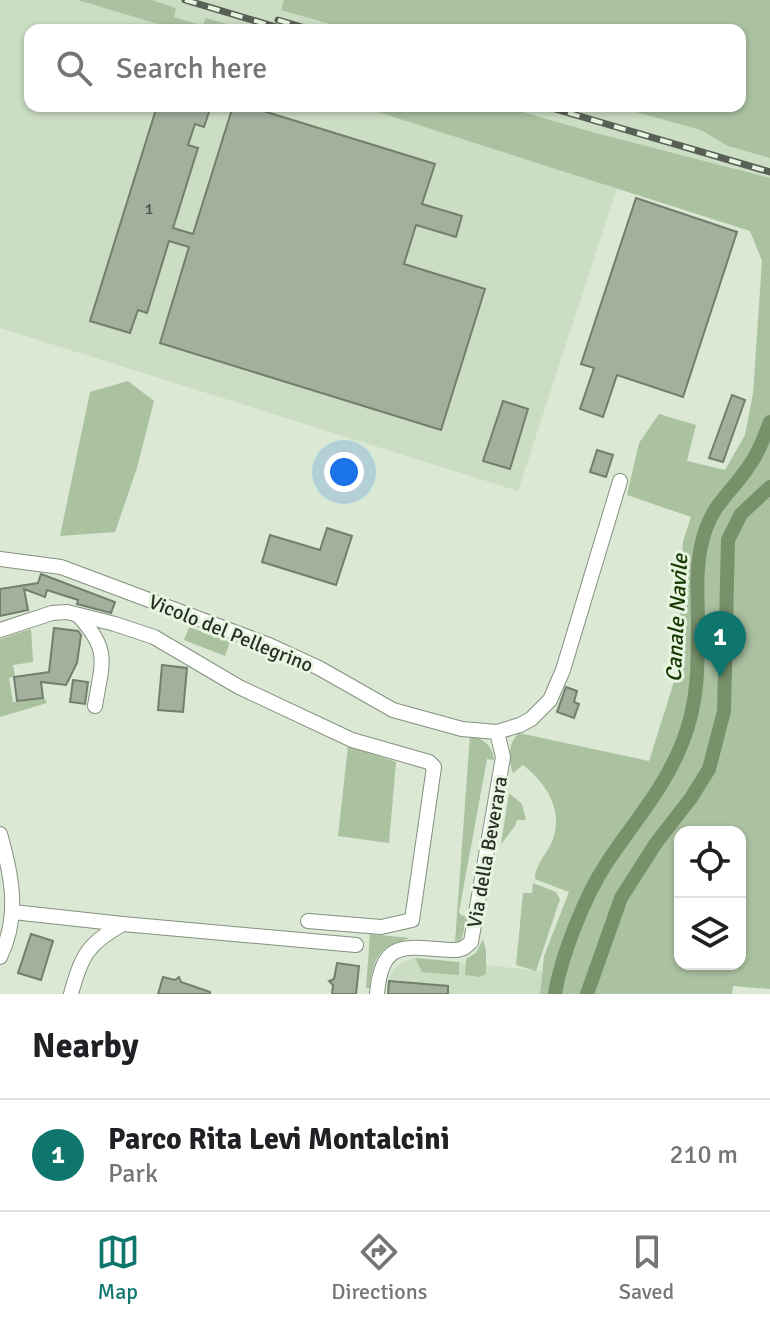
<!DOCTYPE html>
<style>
body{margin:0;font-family:Signika,sans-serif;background:#f2f2f2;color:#202124}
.controls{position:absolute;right:24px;bottom:24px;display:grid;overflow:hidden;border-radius:16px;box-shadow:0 2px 6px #0004}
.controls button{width:72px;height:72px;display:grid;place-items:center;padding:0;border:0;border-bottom:2px solid #e0e0e0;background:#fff;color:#202124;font:40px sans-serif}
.you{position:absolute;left:344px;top:472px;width:28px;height:28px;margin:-20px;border:6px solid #fff;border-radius:50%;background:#1a73e8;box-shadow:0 0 0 12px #1a73e833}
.badge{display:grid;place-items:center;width:52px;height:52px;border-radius:50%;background:#0f766e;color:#fff;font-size:26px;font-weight:700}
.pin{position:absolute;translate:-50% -66px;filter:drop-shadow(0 2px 4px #0008)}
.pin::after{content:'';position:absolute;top:42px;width:28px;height:24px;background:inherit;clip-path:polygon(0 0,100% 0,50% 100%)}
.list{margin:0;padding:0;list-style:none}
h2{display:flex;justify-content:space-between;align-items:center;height:104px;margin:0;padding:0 32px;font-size:34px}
h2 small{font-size:26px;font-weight:400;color:#757577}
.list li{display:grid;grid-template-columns:52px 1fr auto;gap:24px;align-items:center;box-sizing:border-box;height:112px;padding:0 32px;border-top:2px solid #e0e0e0}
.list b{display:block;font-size:30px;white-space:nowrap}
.list p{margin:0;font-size:26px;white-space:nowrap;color:#757577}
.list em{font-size:26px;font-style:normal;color:#757577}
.icon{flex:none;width:44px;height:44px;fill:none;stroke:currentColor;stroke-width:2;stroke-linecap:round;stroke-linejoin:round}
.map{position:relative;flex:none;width:770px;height:994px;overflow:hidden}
.search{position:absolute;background:#fff;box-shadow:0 2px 6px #0004;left:24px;right:24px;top:24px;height:88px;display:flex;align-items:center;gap:20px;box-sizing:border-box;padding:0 28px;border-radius:16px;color:#757577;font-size:30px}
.sheet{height:216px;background:#fff}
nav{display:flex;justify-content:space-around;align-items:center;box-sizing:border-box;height:112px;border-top:2px solid #e0e0e0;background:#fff;font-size:22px;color:#757577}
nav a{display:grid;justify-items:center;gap:4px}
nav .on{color:#0f766e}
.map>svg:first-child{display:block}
.built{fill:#cbddc3}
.green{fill:#abc2a1;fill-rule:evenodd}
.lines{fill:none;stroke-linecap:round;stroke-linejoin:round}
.canal{stroke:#77926b;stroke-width:14}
.building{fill:#a3b09d;stroke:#737f6d;stroke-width:2}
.minor-casing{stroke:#84917f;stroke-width:16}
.minor{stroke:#fff;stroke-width:14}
.rail-casing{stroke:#586055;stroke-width:7}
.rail{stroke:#e7f5e1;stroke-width:4;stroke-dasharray:12;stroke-linecap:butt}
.labels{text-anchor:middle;stroke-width:6;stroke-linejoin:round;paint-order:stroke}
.number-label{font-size:16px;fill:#484e44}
.street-label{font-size:20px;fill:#292e27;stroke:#e7f5e1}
.water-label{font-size:22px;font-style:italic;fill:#153900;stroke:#e7f5e1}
</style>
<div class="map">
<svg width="770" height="994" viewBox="0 0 770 994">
<rect width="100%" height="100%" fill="#dae8d4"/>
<!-- built -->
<g class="built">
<path d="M0,0h393l114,30h-477v76l740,-1v73l-153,10 -99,303 -518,-163z"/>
<path d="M415,958l127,13 -2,23h-153l1,-13 5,-11 6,-6z"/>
</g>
<!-- green -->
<g class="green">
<path d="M78,0h73l25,8 -2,9 29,9 3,-8 41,12h-78l-1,-3z"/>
<path d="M284,0h486v158l-42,-12 -27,-16 -87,-24h126v-76h-389l-70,-20z"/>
<path d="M359,106h143l86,25 182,47v811l-37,-3 -1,8h-192l4,-38 25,-64 -34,-13c0,-13 9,-22 15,-33 16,-33 -2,-61 -27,-81l-10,8c-5,-12 -5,-31 6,-40l130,28 29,-92 5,-128 8,-24 -64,-22 12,-52 20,-29 37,11 -9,36 38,9 20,-35 8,-41 9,-133 -12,-30zM680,832h60v132h-60z"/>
<path d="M128,381l26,20 -17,67 -22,64 -55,4 30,-144z"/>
<path d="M189,627l41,15 -5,14 -41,-16z"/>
<path d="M31,629l2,33 -20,3 2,11 -6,2 4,24 32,-3 2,4 -47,14v-78z"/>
<path d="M470,735c14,4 22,10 24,25l-7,-1 -28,153 2,3 7,2 -7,23 -6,2z"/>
<path d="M348,746l48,16 -7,81 -51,-7z"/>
<path d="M509,793l13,11 4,16h-9l-2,6 -14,18z"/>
<path d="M533,883l23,9 4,7 -24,72 -20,-6 7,-72h9z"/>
<path d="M370,934l40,4c-30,9 -37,18 -40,50h-4z"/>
<path d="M483,939l3,11v24l-6,3 -15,-2 1,-16 10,-6z"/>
<path d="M415,958l44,4v13l-37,-3z"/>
</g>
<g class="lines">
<!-- canal -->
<g class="canal">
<path d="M555,994c6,-38 30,-98 51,-130 27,-41 59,-76 77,-123 15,-38 15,-74 15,-114 0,-28 -3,-57 4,-85 9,-38 27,-46 47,-76 10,-13 15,-29 21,-44"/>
<path d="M587,994l34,-96 35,-55 35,-45 18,-29 15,-58 4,-171 13,-26 29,-27"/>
</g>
</g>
<!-- building -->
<g class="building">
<path d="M157,106h54l-7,21 -9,-3 -7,21 10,3 -25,80 20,6 40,-128h14l188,58 -13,40 40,12 -6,21 -40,-12 -12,39 81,25 -44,141 -281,-87 29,-96 -20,-6 -22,72 -9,-3 -8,23 -40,-12z"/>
<path d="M636,198l101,34 -54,165 -66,-22 -14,42 -23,-8 14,-41 -13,-4z"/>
<path d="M732,395l13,5 -22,62 -14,-4z"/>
<path d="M503,401l25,8 -18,60 -27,-8z"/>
<path d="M597,450l16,5 -7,22 -16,-5z"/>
<path d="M327,528l25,8 -16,49 -74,-23 8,-27 50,15z"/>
<path d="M41,574l74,28 -4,11 -34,-9 1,-4 -31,-10 -2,7 -21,-8 4,21 -28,6v-27l38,-6z"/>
<path d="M54,628l24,3 3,4 -4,28 -11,22 -25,-3 2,16 -26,3 -3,-24 35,-5z"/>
<path d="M162,665l25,3 -4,44 -25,-2z"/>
<path d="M73,680l15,2 -3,22 -15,-2z"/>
<path d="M566,687l11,4 -3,11 5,2 -5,14 -17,-6z"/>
<path d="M31,934l22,7 -12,39 -23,-7z"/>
<path d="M337,963l22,3 -3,28h-24l1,-9 -4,-4 5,-2z"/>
<path d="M163,977l12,3 4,-3 2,5 29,10v2h-52z"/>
<path d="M389,981l59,5v8h-60z"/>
</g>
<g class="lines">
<!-- minor casing -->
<g class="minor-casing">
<g id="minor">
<path d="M0,559l61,8 208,78 50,23 74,42 69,19 35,3 23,-7 11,-6 19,-19 13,-30 57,-189"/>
<path d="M78,615c33,36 24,47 17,91"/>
<path d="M0,630l52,-17 15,-1 48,12 39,13 85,50 113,53 77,22 5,5 -22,153 -31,7 -73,-6"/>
<path d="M0,834c12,42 20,82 0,123"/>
<path d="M13,912l110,12"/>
<path d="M71,994c10,-38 17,-51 52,-70l233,21"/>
<path d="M377,994c5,-61 34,-44 80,-44l7,-2 7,-6 32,-185 -6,-25"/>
</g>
</g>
<!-- minor -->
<use href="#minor" class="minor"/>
<!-- rail casing -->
<g class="rail-casing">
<g id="rail">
<path d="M185,0l101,30"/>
<path d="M278,20l34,10"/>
<path d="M545,106l225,66"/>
</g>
</g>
<!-- rail -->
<use href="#rail" class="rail"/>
</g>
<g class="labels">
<!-- number labels -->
<g class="number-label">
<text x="149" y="214">1</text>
</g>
<!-- street labels -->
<g class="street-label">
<text transform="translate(231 633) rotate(22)" y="7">Vicolo del Pellegrino</text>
<text transform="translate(487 852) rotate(-80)" y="7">Via della Beverara</text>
</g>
<!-- water labels -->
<g class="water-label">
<text transform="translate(676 618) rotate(-87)" y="8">Canale Navile</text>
</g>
</g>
</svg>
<div class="controls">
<button><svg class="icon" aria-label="locate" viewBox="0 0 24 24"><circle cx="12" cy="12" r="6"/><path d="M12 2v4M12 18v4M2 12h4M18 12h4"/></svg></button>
<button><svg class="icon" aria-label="layers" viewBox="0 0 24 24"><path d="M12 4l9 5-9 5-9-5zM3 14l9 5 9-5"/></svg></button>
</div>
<div class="you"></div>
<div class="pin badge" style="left:720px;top:677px">1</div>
<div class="search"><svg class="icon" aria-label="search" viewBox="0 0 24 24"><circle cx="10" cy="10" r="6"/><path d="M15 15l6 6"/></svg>Search here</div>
</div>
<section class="sheet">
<h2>Nearby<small></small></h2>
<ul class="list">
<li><span class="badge">1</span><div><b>Parco Rita Levi Montalcini</b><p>Park</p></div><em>210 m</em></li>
</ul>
</section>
<nav>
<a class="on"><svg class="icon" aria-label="map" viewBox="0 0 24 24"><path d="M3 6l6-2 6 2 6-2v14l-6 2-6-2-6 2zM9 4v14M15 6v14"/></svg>Map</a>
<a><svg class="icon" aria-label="directions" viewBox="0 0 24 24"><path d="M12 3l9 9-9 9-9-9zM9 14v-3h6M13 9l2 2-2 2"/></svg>Directions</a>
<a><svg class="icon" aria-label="saved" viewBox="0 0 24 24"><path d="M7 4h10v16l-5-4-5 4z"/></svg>Saved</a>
</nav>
